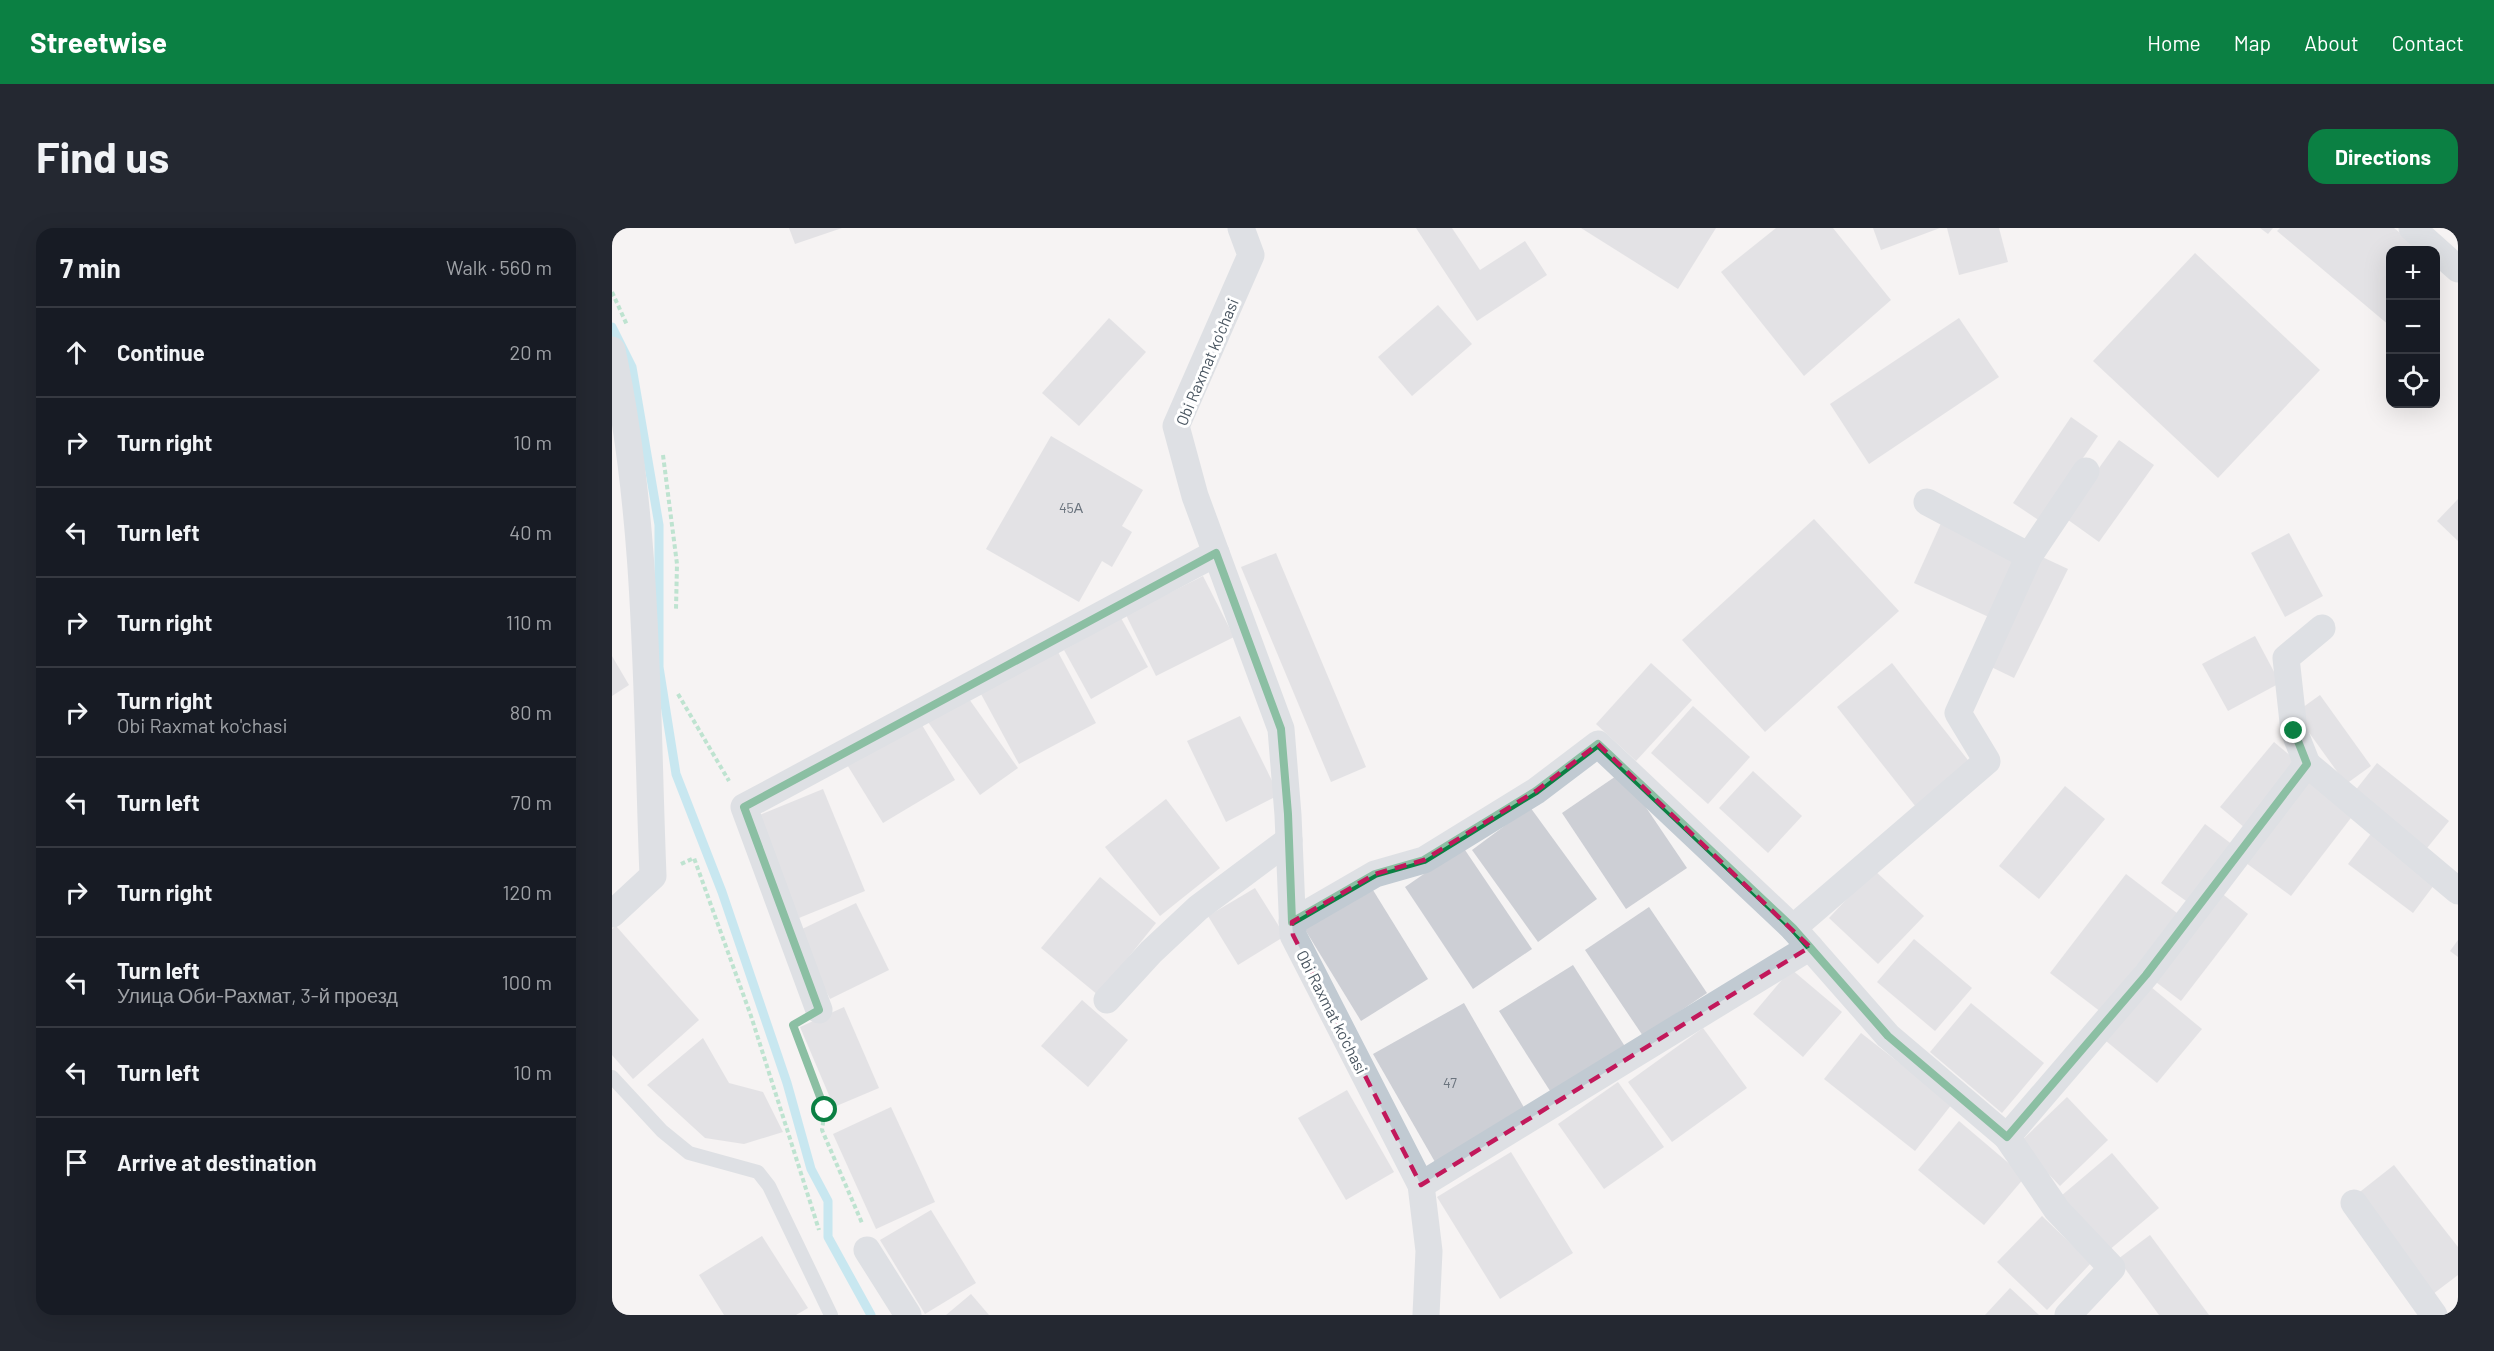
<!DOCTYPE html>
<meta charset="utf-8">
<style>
body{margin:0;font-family:Barlow,sans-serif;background:#242831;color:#f1f3f6}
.controls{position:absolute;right:18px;top:18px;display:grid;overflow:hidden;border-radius:12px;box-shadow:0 6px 24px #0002}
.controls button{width:54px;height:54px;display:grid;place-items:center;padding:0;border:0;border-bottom:2px solid #363941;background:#171b24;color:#f1f3f6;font:30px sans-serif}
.stop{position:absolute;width:18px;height:18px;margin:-14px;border:4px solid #0b8043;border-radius:50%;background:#fff}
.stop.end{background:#0b8043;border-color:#fff;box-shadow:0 2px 6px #0008}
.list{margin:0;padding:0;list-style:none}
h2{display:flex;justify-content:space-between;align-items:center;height:78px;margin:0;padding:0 24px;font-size:26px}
h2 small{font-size:20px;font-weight:400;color:#9ea1a6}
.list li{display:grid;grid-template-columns:39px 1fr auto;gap:18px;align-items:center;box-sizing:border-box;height:90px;padding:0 24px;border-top:2px solid #363941}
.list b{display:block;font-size:22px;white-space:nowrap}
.list p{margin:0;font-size:20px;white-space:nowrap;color:#9ea1a6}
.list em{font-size:20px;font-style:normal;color:#9ea1a6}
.icon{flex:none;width:33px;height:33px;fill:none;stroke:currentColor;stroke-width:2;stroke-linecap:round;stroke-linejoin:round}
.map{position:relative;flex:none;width:1846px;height:1087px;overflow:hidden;border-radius:18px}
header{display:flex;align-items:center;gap:36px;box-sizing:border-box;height:84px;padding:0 30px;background:#0b8043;color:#fff}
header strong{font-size:28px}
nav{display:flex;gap:33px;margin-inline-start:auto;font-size:21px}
.intro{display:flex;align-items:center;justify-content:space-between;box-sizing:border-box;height:144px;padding:0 36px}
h1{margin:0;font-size:42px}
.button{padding:15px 27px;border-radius:18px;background:#0b8043;color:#fff;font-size:21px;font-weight:700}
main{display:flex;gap:36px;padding:0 36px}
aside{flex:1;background:#171b24;border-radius:18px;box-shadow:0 6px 24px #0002}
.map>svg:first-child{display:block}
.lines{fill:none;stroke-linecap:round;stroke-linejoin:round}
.stream{stroke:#90daee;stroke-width:9}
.building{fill:#cdcfd5}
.path{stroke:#7ad0a6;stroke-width:4;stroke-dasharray:4.5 3;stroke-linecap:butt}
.lane{stroke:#c1cad2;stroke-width:14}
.street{stroke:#c1cad2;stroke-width:27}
.route{stroke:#0b8043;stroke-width:8}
.marked{fill:none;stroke:#c2185b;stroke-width:4.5;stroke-dasharray:12 8;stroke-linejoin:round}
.labels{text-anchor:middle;stroke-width:6;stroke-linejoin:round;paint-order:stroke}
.number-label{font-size:14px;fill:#6b747e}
.street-label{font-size:16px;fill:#4a5661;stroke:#fff}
</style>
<header>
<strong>Streetwise</strong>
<nav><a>Home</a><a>Map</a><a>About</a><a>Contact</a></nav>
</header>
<div class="intro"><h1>Find us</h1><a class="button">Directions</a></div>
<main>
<aside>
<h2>7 min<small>Walk · 560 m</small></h2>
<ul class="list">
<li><svg class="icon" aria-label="ahead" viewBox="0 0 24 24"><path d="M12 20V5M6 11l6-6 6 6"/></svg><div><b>Continue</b></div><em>20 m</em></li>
<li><svg class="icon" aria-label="right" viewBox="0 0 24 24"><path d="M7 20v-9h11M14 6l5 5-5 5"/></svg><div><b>Turn right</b></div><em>10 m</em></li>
<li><svg class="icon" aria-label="left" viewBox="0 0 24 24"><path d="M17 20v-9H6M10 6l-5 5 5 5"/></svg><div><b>Turn left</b></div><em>40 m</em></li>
<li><svg class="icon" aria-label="right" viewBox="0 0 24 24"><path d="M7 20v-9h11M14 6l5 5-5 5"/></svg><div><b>Turn right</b></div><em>110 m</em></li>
<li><svg class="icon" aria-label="right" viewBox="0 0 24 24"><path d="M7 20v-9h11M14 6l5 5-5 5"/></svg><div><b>Turn right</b><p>Obi Raxmat ko'chasi</p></div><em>80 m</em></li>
<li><svg class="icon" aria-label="left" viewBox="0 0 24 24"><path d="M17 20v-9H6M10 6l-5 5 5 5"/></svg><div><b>Turn left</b></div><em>70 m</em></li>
<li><svg class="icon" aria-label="right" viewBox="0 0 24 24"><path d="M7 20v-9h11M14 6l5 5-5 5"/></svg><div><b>Turn right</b></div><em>120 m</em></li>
<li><svg class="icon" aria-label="left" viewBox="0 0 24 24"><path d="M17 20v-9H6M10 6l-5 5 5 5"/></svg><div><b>Turn left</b><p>Улица Оби-Рахмат, 3-й проезд</p></div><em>100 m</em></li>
<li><svg class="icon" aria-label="left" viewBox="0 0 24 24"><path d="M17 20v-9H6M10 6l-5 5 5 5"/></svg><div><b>Turn left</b></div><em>10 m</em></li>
<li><svg class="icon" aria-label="arrive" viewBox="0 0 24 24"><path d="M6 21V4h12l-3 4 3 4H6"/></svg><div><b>Arrive at destination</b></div></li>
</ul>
</aside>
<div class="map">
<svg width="1846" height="1087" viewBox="0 0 1846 1087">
<rect width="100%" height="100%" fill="#f5f3f3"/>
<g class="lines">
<!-- stream -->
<path class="stream" d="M0,99l20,40 27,158v142l17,107 46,118 65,191 24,86 17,32v36l43,78"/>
</g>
<!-- building -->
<g class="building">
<path d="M177,0h53l-47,16z"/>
<path d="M804,0h36l28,42 45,-29 22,34 -70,46z"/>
<path d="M969,0h135l-38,61z"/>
<path d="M1164,0h57l58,72 -87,76 -83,-104z"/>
<path d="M1261,0h67l-59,22z"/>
<path d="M1335,0h52l9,34 -49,13z"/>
<path d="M1648,0h13l-5,6z"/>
<path d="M1668,0h114l27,22h-31v76l-113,-95z"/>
<path d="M1583,25l125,117 -102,108 -125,-117z"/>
<path d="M826,77l34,39 -60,52 -34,-39z"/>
<path d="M497,90l37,34 -67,74 -37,-33z"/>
<path d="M1347,90l40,59 -130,87 -39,-60z"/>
<path d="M1459,189l27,19 -58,85 -27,-18z"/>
<path d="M439,208l92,54 -21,36 10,6 -20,35 -10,-6 -23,41 -93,-53z"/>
<path d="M1507,212l35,25 -55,77 -35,-25z"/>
<path d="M1846,271v42l-21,-20z"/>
<path d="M1202,291l85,92 -134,121 -83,-92z"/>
<path d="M1330,293l77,35 -28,62 -77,-35z"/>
<path d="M1677,305l34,63 -38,21 -34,-64z"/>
<path d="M664,325l90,214 -35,15 -90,-215z"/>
<path d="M1426,327l30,14 -54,109 -29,-14z"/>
<path d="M591,348l31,61 -78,39 -30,-61z"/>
<path d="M509,390l27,49 -57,32 -27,-49z"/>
<path d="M1643,408l25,47 -52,28 -26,-47z"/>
<path d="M446,424l38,71 -77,41 -38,-70z"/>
<path d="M0,428l17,29 -17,11z"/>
<path d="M1039,435l41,37 -56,61 -40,-37z"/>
<path d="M1280,435l79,101 -55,43 -79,-100z"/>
<path d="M1708,467l51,71 -25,18 -51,-71z"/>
<path d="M357,471l49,69 -38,27 -52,-73z"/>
<path d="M1081,478l57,51 -42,47 -57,-51z"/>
<path d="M628,488l39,79 -53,27 -39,-81z"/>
<path d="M307,492l36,60 -72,43 -37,-60z"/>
<path d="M1662,514l25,21 -54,65 -25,-21z"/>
<path d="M1765,535l72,58 -26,32 -72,-57z"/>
<path d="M1141,543l49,45 -34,37 -49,-45z"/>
<path d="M1010,544l65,96 -61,41 -64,-96z"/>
<path d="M1695,545l50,37 -66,86 -49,-36z"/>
<path d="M1453,558l40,33 -66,80 -40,-33z"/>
<path d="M211,561l42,102 -66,27 -42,-102z"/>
<path d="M554,571l54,69 -60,48 -55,-69z"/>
<path d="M918,579l67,92 -59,43 -66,-92z"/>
<path d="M1593,596l28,21 -44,58 -28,-20z"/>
<path d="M1764,599l64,50 -27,36 -65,-49z"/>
<path d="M851,619l69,102 -59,40 -68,-102z"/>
<path d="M1262,642l50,46 -46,48 -49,-46z"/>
<path d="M1514,646l51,39 -76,99 -51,-39z"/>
<path d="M488,649l56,46 -58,72 -57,-47z"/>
<path d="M756,654l60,97 -67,42 -60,-98z"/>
<path d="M643,660l30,48 -47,29 -30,-49z"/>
<path d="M1608,664l28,22 -67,87 -29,-22z"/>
<path d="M244,675l33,67 -59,29 -34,-67z"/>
<path d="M1037,679l58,86 -64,43 -58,-86z"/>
<path d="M4,698l83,94 -66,59 -21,-24v-126z"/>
<path d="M1302,711l58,49 -37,43 -58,-49z"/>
<path d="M1846,712v17l-8,-6z"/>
<path d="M961,737l53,83 -74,46 -53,-83z"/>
<path d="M1179,741l51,43 -39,45 -50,-43z"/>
<path d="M1539,759l51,42 -45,54 -51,-42z"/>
<path d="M470,772l46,40 -40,47 -47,-41z"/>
<path d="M852,775l62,108 -91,51 -62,-108z"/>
<path d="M1359,775l73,60 -42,50 -72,-61z"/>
<path d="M232,779l35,81 -45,19 -34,-80z"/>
<path d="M1091,800l44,60 -75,54 -44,-60z"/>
<path d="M1249,805l91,71 -37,47 -91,-72z"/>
<path d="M91,810l26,45 34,9 20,40 -39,12 -39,-6 -58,-53z"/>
<path d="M1006,854l46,65 -60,42 -46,-65z"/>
<path d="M735,862l47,82 -48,28 -48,-82z"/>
<path d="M1455,869l41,43 -48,46 -41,-43z"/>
<path d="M279,879l44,95 -59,27 -43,-95z"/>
<path d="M1347,893l66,56 -41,48 -66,-55z"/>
<path d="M899,924l62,101 -73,46 -63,-102z"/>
<path d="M1500,925l47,55 -51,43 -47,-55z"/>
<path d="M1782,937l64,82v28l-25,19 -77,-99z"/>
<path d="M319,982l45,73 -51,31 -45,-74z"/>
<path d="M1430,988l49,47 -44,47 -50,-48z"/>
<path d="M1538,1007l59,80h-50l-41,-56z"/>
<path d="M150,1008l46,72 -12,7h-72l-25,-40z"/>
<path d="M1398,1060l29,27h-54z"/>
<path d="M359,1066l18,21h-43z"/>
</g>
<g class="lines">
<!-- path -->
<g class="path">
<path d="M0,64l15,33"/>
<path d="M51,227l14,109 -1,45"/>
<path d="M66,466l51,87"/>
<path d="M69,636l13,-6 57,158 68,214"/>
<path d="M183,801l30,80 -3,21 40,93"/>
</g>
<!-- lane -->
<path class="lane" d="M0,849l50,54 27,22 69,19 11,14 62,129"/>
<!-- street -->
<g class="street">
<path d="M629,0l10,27 -75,171 19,70 86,233 7,86 5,120 128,250 8,66 -3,64"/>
<path d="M1800,0l46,41"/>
<path d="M0,122c37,172 34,351 41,526l-41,38"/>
<path d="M1315,274l102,54"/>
<path d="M1695,536l-13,-33 -8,-73 36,-30"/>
<path d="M680,694l83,-48 49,-14 112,-69 62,-47 195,184 95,108 119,101"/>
<path d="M1181,700l194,-167 -29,-48 71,-157 57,-85"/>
<path d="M495,772l44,-48 47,-44 91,-68"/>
<path d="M207,782l-75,-203 472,-254"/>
<path d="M809,957l389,-238"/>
<path d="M1742,975l80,112"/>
<path d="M255,1022l41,65"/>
<path d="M1456,1087l44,-47 -55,-58 -50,-73 139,-162 161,-211 151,127"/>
</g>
</g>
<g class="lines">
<!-- route -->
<path class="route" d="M213,882l-32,-85 26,-15 -75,-203 472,-254 65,176 7,85 4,108 83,-48 49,-14 112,-69 62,-47 195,184 95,108 119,101 139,-162 161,-211 -13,-33"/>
</g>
<!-- marked area -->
<path d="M0 0H1846V1087H0ZM986,516l212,203 -389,238 -128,-250 -1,-13 83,-48 49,-14 112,-69z" fill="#f5f3f3" fill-opacity=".55" fill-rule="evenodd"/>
<path class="marked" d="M986,516l212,203 -389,238 -128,-250 -1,-13 83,-48 49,-14 112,-69z"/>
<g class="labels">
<!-- number labels -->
<g class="number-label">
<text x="459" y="285">45А</text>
<text x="838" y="860">47</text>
</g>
<!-- street labels -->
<g class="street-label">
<text transform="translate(595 134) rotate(-67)" y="6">Obi Raxmat ko'chasi</text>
<text transform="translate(720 784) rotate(63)" y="6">Obi Raxmat ko'chasi</text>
</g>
</g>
</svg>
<div class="controls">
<button>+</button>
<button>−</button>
<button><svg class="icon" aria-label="locate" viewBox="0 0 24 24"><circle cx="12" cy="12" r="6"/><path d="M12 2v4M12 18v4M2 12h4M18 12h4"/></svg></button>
</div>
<div class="stop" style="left:213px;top:882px"></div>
<div class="stop end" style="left:1682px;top:503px"></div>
</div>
</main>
